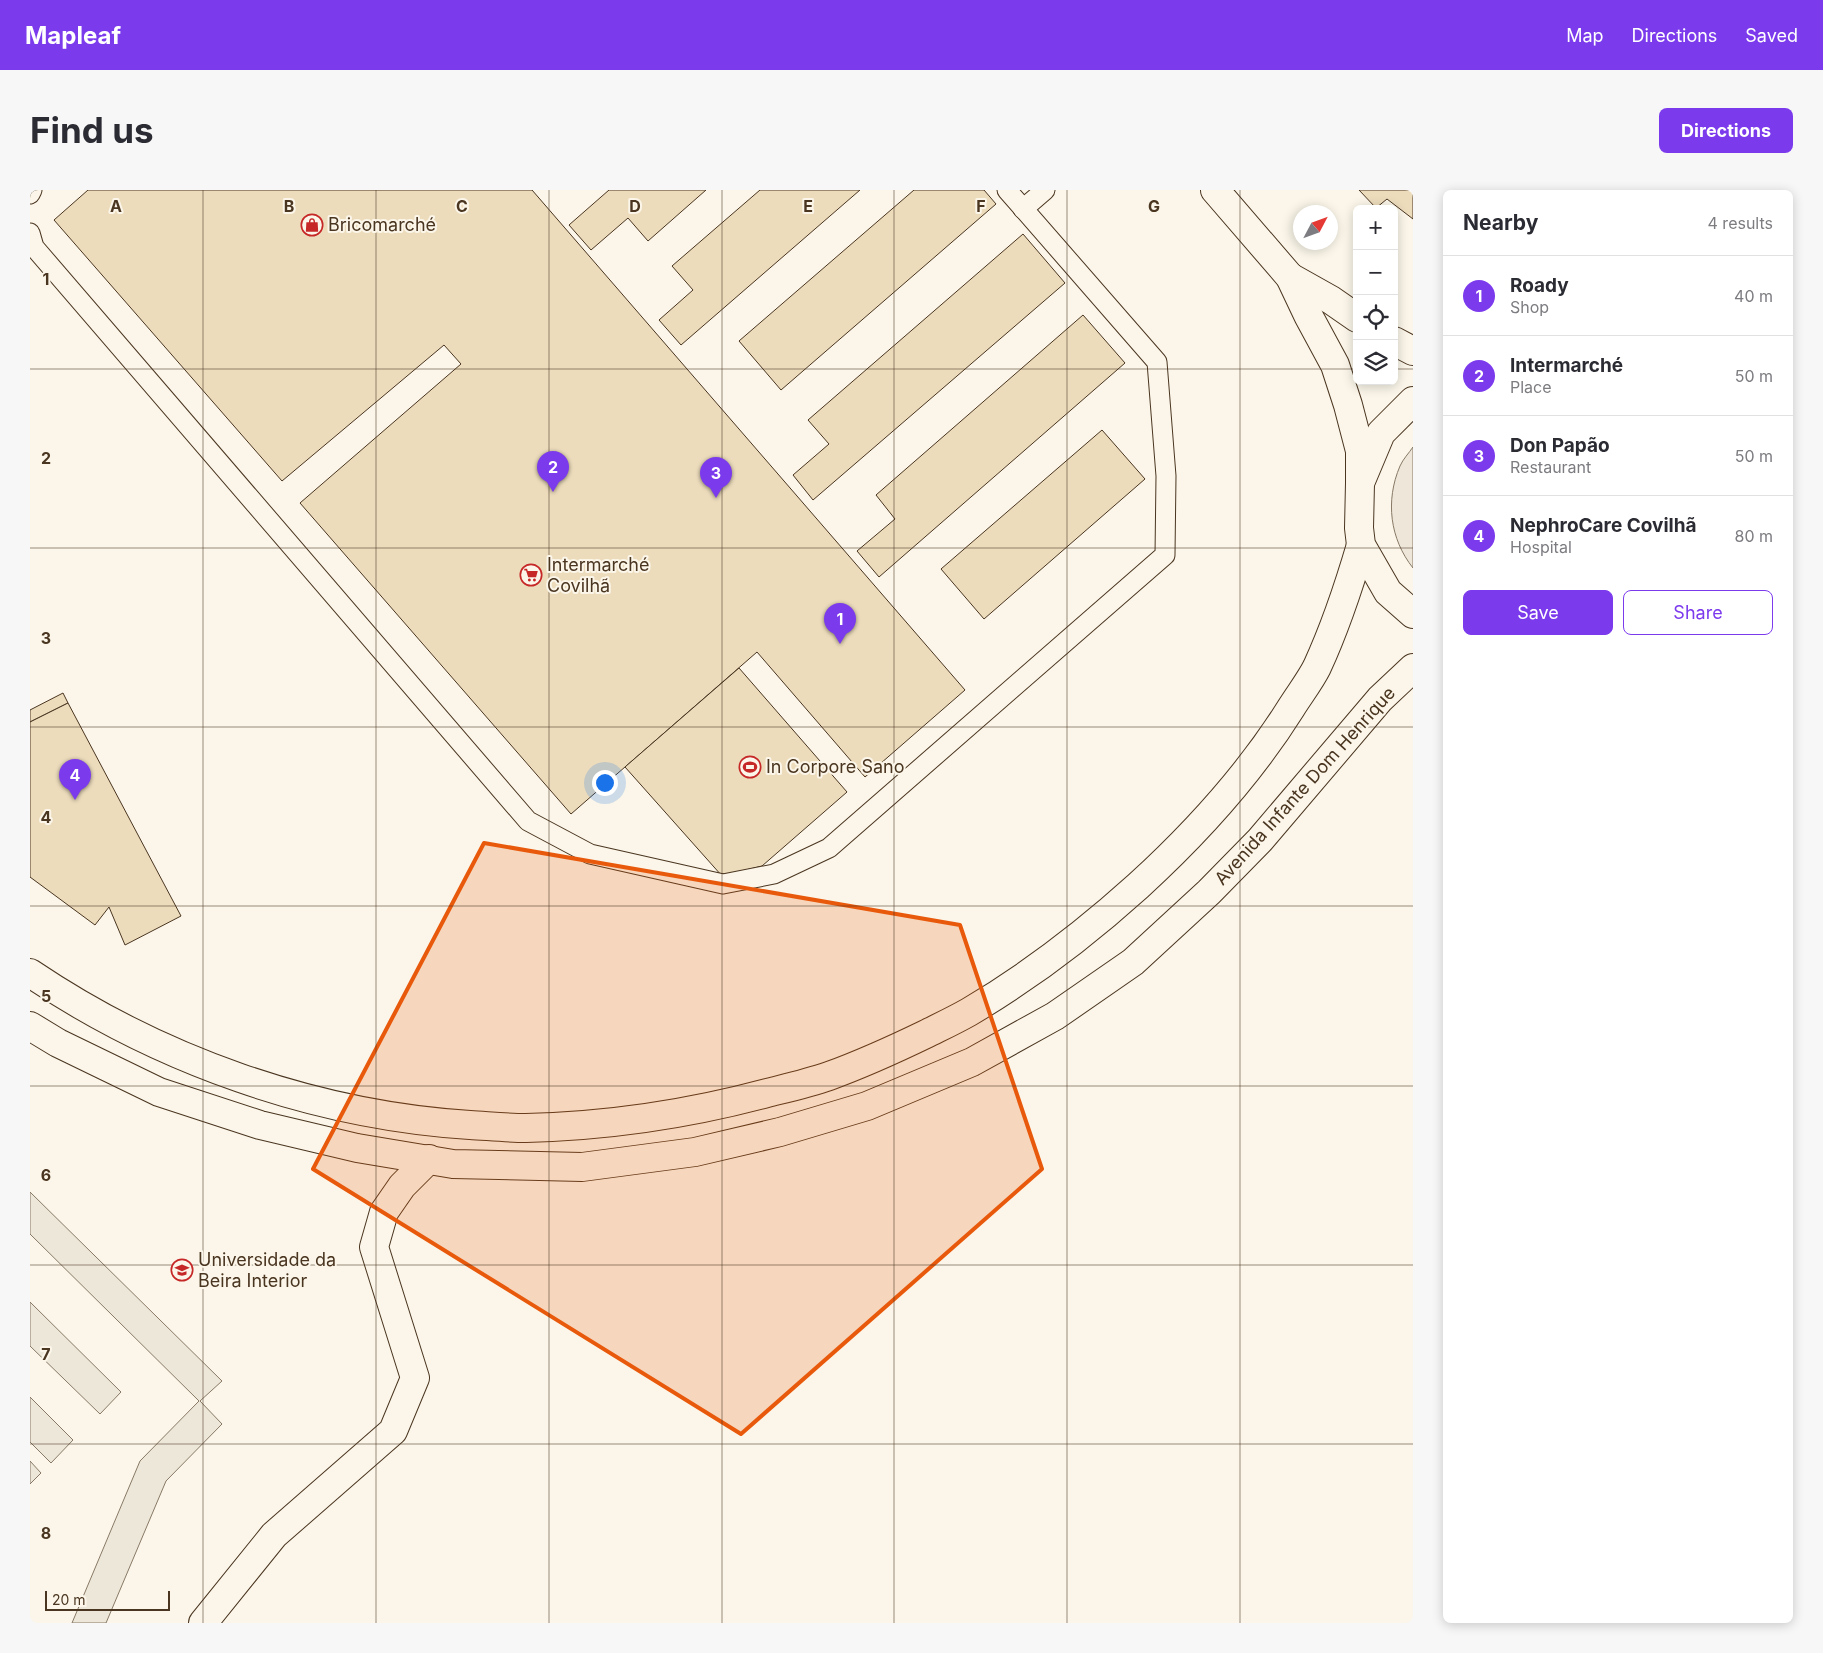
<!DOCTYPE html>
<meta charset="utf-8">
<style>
body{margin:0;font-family:Inter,sans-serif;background:#f7f7f7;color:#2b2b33}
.controls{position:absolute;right:15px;top:15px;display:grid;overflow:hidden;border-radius:8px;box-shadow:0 2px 12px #0003}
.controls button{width:45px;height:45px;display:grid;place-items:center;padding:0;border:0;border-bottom:1px solid #e1e1e2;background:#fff;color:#2b2b33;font:25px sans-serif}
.compass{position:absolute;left:1263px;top:15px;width:45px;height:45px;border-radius:50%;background:#fff;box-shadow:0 2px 12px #0003;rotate:49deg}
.scale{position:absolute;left:15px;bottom:12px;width:125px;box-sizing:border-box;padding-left:5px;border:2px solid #4a3520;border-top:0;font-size:14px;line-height:18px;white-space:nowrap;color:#4a3520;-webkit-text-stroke:4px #fbf6e9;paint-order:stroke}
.you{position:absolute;left:574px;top:592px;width:18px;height:18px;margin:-12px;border:4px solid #fff;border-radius:50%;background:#1a73e8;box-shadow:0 0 0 8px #1a73e833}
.badge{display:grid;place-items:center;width:32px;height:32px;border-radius:50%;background:#7c3aed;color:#fff;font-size:16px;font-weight:700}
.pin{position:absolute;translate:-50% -41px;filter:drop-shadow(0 1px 2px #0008)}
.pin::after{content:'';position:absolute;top:26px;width:18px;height:15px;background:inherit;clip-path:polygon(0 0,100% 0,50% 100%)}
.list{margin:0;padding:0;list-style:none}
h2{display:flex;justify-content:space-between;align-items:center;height:65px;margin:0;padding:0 20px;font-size:21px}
h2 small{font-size:16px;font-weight:400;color:#7c7c81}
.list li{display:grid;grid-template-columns:32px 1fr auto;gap:15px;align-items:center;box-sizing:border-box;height:80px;padding:0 20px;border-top:1px solid #e1e1e2}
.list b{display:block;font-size:19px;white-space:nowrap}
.list p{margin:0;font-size:16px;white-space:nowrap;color:#7c7c81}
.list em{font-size:16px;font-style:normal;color:#7c7c81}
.actions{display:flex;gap:10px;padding:15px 20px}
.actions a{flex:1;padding:11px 0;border:1px solid #7c3aed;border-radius:8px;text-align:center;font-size:18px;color:#7c3aed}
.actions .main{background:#7c3aed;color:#fff}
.icon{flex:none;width:28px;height:28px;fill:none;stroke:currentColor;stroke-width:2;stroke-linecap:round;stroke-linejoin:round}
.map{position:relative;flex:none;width:1383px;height:1433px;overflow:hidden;border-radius:8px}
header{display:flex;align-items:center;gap:30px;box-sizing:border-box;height:70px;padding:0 25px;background:#7c3aed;color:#fff}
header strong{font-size:24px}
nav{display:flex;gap:28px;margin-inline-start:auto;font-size:18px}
.intro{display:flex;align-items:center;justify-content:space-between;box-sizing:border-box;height:120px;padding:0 30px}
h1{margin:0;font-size:35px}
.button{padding:12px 22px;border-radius:8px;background:#7c3aed;color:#fff;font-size:18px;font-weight:700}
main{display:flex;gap:30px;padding:0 30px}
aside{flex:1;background:#fff;border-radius:8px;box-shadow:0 2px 12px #0003}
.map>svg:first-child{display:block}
.green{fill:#ede6d9;stroke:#887966}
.parking{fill:#ede7d9;stroke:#887966}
.building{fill:#ecdcbc;stroke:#4a3520}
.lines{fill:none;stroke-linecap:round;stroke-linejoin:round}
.service-casing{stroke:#4a3520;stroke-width:21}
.minor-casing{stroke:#4a3520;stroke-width:30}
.tertiary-casing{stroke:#4a3520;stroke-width:30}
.service{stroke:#fbf6e9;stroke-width:19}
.minor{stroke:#fbf6e9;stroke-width:28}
.tertiary{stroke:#fbf6e9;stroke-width:28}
.marked{fill:#e8590c;fill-opacity:0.2;stroke:#e8590c;stroke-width:4;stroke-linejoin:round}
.grid{fill:none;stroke:#4a3520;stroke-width:1;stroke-opacity:0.55}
.labels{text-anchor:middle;stroke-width:4;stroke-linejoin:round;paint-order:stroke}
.poi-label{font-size:18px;fill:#4a3520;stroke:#fbf6e9;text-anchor:start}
.street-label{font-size:18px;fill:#4a3520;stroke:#fbf6e9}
.grid-label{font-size:16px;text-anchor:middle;font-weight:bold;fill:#4a3520;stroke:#fbf6e9;stroke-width:4;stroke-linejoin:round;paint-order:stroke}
</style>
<header>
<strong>Mapleaf</strong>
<nav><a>Map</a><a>Directions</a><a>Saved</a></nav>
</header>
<div class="intro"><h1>Find us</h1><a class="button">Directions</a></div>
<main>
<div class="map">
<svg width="1383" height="1433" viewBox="0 0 1383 1433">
<rect width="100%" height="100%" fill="#fbf6e9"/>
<!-- green -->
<path class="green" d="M1383,257v121c-23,-29 -28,-67 -13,-102 3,-7 9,-13 13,-19z"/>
<!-- parking -->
<g class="parking">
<path d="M0,1002l192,189 -22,20 22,23 -56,57 -60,142h-34l68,-162 59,-60 -169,-167z"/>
<path d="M0,1112l91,90 -21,22 -70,-68z"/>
<path d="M0,1207l43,43 -22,23 -21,-21z"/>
<path d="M0,1271l11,12 -11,11z"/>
</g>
<!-- building -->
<g class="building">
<path d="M58,0h444l433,500 -100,87 -108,-125 -186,162 -271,-311 161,-139 -17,-19 -162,136 -228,-261z"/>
<path d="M579,0h97l-58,51 -20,-23 -37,32 -22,-25z"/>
<path d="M730,0h100l-179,155 -22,-25 34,-30 -21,-24z"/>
<path d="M884,0h70l12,14 -215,186 -42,-49z"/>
<path d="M1329,0h54v29l-26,-20 -11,9z"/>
<path d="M993,44l42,49 -252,217 -20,-25 36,-31 -21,-24z"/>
<path d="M1053,125l42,48 -246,214 -22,-26 38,-32 -19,-24z"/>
<path d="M1072,240l43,49 -161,140 -43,-50z"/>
<path d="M709,478l108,124 -85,74 -40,10 -97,-109z"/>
<path d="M33,503l5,10 -38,19v-12z"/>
<path d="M38,513l113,213 -56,29 -16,-38 -14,18 -65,-48v-155z"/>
</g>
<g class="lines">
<!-- service casing -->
<g class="service-casing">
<g id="service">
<path d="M0,4l2,-4"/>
<path d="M993,19l22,-19"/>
<path d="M0,43l4,14 494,574 62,33 133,30 51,-10 55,-26 336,-293 1,-79 -9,-114 -150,-172"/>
</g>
</g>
<!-- minor casing -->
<g class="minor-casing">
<path id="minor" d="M173,1433l71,-88 119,-104 22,-53 -41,-131 10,-35 18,-26 27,-27"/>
</g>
<!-- tertiary casing -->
<g class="tertiary-casing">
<g id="tertiary">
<path d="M1185,0l75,87 18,38 27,50 13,40 12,46v32"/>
<path d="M1260,87l41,23 26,18"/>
<path d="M1364,151l19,10"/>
<path d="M1383,211l-32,32 -21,50 -1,45 2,17 27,47 25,22"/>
<path d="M0,783c129,87 284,142 440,152 18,1 38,3 56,3 81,-2 163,-14 241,-35 20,-5 42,-10 62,-17 33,-12 66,-27 97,-42 14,-7 29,-14 43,-22 61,-36 117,-79 169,-126 58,-53 111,-111 153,-178 8,-13 19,-27 26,-41 18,-39 32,-81 44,-122"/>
<path d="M0,836l28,17 101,49 101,33 97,23 96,16 129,3 113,-15 85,-20 87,-26 105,-44 83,-46 78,-54 76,-70 51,-52 120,-141 33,-31"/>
</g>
</g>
<!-- service -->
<use href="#service" class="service"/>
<!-- minor -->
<use href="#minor" class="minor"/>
<!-- tertiary -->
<use href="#tertiary" class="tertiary"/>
</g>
<!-- marked area -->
<path class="marked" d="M454,653l476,82 82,244 -301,265 -428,-265z"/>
<!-- grid -->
<path class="grid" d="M173,0v1433M346,0v1433M519,0v1433M692,0v1433M864,0v1433M1037,0v1433M1210,0v1433M0,179h1327M1364,179h19M0,358h1383M0,537h1383M0,716h1383M0,896h1383M0,1075h1383M0,1254h1383"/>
<!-- icons -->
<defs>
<g id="shop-ring" transform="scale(1.125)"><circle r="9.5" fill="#fbf6e9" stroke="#c62828" stroke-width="1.5"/><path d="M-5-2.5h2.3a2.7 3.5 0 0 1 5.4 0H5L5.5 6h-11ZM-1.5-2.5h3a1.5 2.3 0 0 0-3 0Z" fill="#c62828"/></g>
<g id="supermarket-ring" transform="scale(1.125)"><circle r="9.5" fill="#fbf6e9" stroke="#c62828" stroke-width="1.5"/><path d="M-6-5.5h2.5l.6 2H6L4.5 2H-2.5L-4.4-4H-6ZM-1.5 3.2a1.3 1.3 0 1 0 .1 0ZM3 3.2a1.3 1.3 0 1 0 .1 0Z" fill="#c62828"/></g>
<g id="stadium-ring" transform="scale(1.125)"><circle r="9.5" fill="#fbf6e9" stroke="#c62828" stroke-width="1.5"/><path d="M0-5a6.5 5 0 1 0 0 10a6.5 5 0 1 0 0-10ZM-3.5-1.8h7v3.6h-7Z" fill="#c62828"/></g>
<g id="university-ring" transform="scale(1.125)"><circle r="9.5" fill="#fbf6e9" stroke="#c62828" stroke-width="1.5"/><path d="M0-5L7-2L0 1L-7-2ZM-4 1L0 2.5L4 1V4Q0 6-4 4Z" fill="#c62828"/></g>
</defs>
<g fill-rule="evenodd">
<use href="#shop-ring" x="282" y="35"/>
<use href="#supermarket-ring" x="501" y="385"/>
<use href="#stadium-ring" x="720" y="577"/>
<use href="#university-ring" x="152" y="1080"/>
</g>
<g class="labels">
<!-- poi labels -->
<g class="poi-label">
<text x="298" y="41">Bricomarché</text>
<text x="517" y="381">Intermarché<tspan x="517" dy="21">Covilhã</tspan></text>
<text x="736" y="583">In Corpore Sano</text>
<text x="168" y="1076">Universidade da<tspan x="168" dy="21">Beira Interior</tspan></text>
</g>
<!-- street labels -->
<g class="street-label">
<text transform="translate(1275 596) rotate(-48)" y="6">Avenida Infante Dom Henrique</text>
</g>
</g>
<g class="grid-label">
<text x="86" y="22">A</text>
<text x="259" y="22">B</text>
<text x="432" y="22">C</text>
<text x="605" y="22">D</text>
<text x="778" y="22">E</text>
<text x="951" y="22">F</text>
<text x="1124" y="22">G</text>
<text x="16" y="95">1</text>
<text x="16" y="274">2</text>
<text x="16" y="454">3</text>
<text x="16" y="633">4</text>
<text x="16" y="812">5</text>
<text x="16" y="991">6</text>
<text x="16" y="1170">7</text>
<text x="16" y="1349">8</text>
</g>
</svg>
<div class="controls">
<button>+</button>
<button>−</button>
<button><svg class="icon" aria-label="locate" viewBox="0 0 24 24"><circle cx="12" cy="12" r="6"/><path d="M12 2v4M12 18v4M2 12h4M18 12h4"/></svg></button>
<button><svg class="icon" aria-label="layers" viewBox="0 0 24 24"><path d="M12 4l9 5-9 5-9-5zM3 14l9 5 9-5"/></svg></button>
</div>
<svg class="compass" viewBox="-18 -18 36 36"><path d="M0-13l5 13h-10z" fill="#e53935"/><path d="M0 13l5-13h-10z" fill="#7c7c81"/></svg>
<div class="scale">20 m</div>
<div class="you"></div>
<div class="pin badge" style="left:810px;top:454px">1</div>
<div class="pin badge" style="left:523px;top:302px">2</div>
<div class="pin badge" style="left:686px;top:308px">3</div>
<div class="pin badge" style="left:45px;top:610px">4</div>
</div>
<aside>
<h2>Nearby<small>4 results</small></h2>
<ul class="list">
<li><span class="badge">1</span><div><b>Roady</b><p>Shop</p></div><em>40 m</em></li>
<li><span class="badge">2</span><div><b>Intermarché</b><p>Place</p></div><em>50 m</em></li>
<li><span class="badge">3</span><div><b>Don Papão</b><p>Restaurant</p></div><em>50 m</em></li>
<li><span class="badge">4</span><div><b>NephroCare Covilhã</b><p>Hospital</p></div><em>80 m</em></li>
</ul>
<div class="actions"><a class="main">Save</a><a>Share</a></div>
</aside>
</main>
